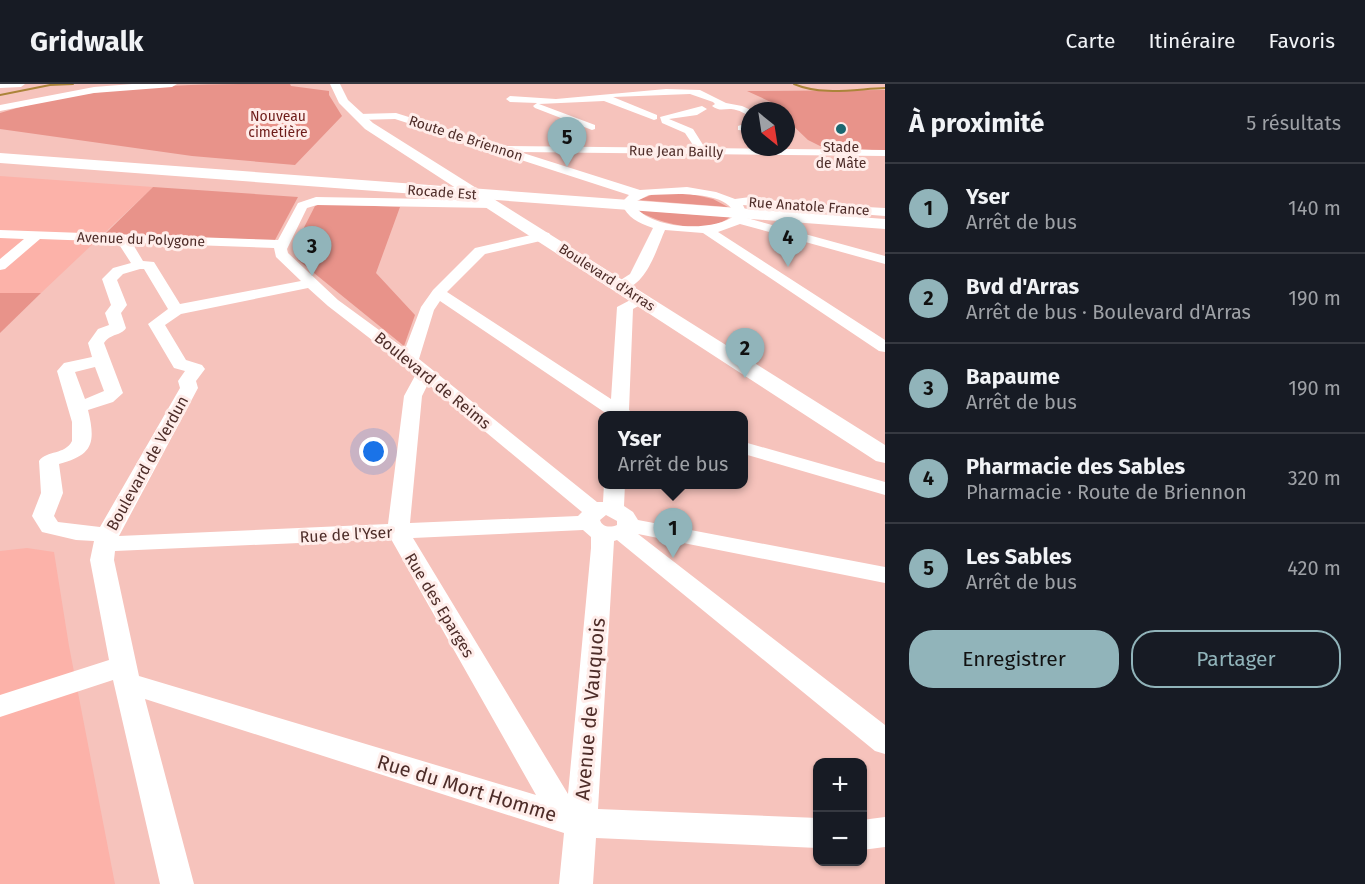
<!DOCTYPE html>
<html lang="fr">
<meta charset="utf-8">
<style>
body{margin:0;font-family:"Fira Sans",sans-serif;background:#20242c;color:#f1f3f6}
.controls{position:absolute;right:18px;bottom:18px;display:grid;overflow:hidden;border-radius:12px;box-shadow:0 2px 4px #0004}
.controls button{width:54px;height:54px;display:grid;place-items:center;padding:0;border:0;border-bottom:2px solid #363941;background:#171b24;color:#f1f3f6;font:30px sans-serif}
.compass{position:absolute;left:741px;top:18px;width:54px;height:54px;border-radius:50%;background:#171b24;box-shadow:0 2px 4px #0004;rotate:150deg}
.you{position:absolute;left:374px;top:368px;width:21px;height:21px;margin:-15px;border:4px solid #fff;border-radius:50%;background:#1a73e8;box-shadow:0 0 0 9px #1a73e833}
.badge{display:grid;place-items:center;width:39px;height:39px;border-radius:50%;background:#91b4ba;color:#111;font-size:20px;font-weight:700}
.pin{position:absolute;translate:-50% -50px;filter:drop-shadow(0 2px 3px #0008)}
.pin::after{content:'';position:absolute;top:32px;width:21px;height:18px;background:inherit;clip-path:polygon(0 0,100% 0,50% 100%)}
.popup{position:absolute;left:598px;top:327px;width:150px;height:78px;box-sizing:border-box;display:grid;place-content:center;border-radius:12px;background:#171b24;filter:drop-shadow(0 2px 4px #0005);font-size:20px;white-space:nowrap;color:#9ea1a6}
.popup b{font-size:22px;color:#f1f3f6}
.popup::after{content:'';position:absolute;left:50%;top:100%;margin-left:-12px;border:12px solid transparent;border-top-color:#171b24}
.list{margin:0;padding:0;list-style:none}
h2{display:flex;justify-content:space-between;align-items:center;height:78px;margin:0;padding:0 24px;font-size:26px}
h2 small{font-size:20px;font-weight:400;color:#9ea1a6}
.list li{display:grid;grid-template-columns:39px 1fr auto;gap:18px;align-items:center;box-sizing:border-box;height:90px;padding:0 24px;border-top:2px solid #363941}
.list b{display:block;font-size:22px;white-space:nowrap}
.list p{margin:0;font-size:20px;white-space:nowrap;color:#9ea1a6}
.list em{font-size:20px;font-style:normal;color:#9ea1a6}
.actions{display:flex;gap:12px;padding:18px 24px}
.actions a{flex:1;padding:14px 0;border:2px solid #91b4ba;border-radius:24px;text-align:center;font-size:21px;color:#91b4ba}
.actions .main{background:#91b4ba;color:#111}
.map{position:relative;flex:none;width:885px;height:800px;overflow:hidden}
header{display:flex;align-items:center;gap:36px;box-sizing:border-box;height:84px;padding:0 30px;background:#171b24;border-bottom:2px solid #363941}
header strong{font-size:28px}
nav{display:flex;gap:33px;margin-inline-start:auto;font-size:21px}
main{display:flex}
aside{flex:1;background:#171b24}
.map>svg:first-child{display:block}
.built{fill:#fcb2a9}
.green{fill:#e8938a}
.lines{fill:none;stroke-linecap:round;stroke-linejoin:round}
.stream{stroke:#ab8439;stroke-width:2}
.minor{fill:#fff;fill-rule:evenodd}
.major{fill:#fff;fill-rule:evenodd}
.highway{fill:#fff;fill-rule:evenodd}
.poi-dot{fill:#1b6770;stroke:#ffedea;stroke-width:2}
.labels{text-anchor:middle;stroke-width:6;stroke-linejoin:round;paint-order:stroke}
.far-park-label{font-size:14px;fill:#6e1c19;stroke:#ffedea}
.far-street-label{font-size:14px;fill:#4e2d29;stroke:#ffedea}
.far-poi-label{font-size:14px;fill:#4e2d29;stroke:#ffedea}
.street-label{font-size:16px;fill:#4e2d29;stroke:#ffedea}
.near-street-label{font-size:20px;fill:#4e2d29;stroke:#ffedea}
</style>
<header>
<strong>Gridwalk</strong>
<nav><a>Carte</a><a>Itinéraire</a><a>Favoris</a></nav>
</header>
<main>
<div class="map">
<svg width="885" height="800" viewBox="0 0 885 800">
<rect width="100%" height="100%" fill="#f6c3bc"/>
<!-- built -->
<g class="built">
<path d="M0,92l153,11 -112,106h-41z"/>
<path d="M27,464l27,4 15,94 46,238h-115v-333z"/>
</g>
<!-- green -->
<g class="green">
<path d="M290,0l1,2 38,5v4l13,21 -47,49 -103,-9 -192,-27v-16c92,-29 194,-29 290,-29z"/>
<path d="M885,6v61l-65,-5 -12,-6 -22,-21v-8h-8l-5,-5v-3l-26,-12z"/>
<path d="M153,103l145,10 -23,43 -171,-5z"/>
<path d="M687,109l26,6 15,8 -90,-7 16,-6z"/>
<path d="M321,120l79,3 -24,66 39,42 -11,31 -106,-86 -4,-13 21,-41z"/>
<path d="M636,126l94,7c-24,19 -70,7 -94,-7z"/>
<path d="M0,209h41l-41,40z"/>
</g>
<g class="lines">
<!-- stream -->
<g class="stream">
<path d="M794,0c28,12 61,5 91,4"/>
<path d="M0,11l50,-10 23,-1"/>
</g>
<!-- minor -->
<g class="minor">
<path d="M0,0h25l-4,3 -21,1z"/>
<path d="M666,5l34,1 26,13 16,3 11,5h-3v5c-5,-2 -9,-5 -14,-6 -10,-3 -15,3 -24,-4l3,-2 -2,-2 -23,-8 -77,3 44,18v4l-3,1 -50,-19 -65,3 56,21v4l-3,1 -57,-22 -2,-2 4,-3 -27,-1 -4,-3 4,-3 46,3z"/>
<path d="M702,22l5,3 -10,6 -28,4 24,10 12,19 180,2v6l-365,-4 120,38 47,-3 29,5 19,7 15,-2 41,6 94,5v8l-142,-11 5,11 -1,2 138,38v8l-145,-40 -22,8 167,108v12l-6,-1 -176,-118 -38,-3c-9,20 -21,65 -50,58l-2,-3 17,-11 23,-46c-15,-5 -25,-10 -32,-25l8,-8 -234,-76 -36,1 -5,-3 5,-3 37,-1 105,33 194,2 -10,-15 -23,-10 -2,-6zM679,110c17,1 50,1 56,21 -21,18 -88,15 -102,-12l16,-8z"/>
<path d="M741,41h9v6l-12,-1v-4z"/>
<path d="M316,113l175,3 6,4 -6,4 -174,-3 -10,3 -20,41 1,4 50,47 67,49 16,-42 12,-17 42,-42 69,-16 5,1 2,3 -2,3 -64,15 -38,38 164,107 6,-92 19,-10h10l3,3 -16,9 -4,101 7,6h-26l-170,-115 -6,9 -15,49 178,143h6l1,-18h21l-1,22 9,6 5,8 247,47v16l-247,-49 247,191v29l-10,-3 -258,-211 -3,1 -16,268 220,9v30l-222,-10 -3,46h-34l5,-51 -419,-134 49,185h-34l-47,-204 -113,37v-22l109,-35 -19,-100 4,-19 -18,-1 -34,-8 -10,-16 9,-23 -2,-32c8,-11 26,-6 33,-20v-19l-15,-51 7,-8 28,-6 -4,-14 10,-14 11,-4 -4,-12 6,-8 -9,-26 11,-11 18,-5 -11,-17 3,-4 -83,-3 -35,30 -5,1v-11l24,-20 -24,-1v-8l278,10 20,-37zM136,159l138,5 2,9 25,24 -121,23 -26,-42 -11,-1 -9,-15zM140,185h4l24,40 -20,15 26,44 11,3 -7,10 2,7 -80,139 -42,-5 -4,-6 9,-23 -4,-29c34,-9 37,-21 29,-54l25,-8 10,-9 -19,-50c7,-10 17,-7 22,-15l-5,-15 6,-8 -10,-25 6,-6zM308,204l20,18 88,68 -12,22 -16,128 -269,12 79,-148 -2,-7 9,-12 -3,-4 -16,-5 -21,-35 16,-11zM95,283l9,24 -19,8 -10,-27zM428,300l154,128 -4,4 -168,7 12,-127zM606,431l11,6v4c-7,3 -15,2 -17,-5zM583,446l8,7v11l-23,246 -155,-256zM391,455l145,256 -397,-119 -25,-116 1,-9z"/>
<path d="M744,358l141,40v13l-141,-41z"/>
<path d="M885,733v30l-23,3v-30z"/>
</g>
<!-- major -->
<g class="major">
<path d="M132,0h45l-5,3 -78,6 -94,18v-6l94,-18z"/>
<path d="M330,0h10l8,16 25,23 512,322v18l-9,-2 -511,-332 -26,-26z"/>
</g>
<!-- highway -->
<path class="highway" d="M0,69l885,66v10l-885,-66z"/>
</g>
<!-- markers -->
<circle class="poi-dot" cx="841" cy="45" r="6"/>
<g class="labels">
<!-- far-park labels -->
<g class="far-park-label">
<text x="278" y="37">Nouveau<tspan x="278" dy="16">cimetière</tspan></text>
</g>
<!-- far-street labels -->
<g class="far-street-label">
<text transform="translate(466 54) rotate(18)" y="5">Route de Briennon</text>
<text transform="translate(676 67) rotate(1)" y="5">Rue Jean Bailly</text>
<text transform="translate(442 108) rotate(4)" y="5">Rocade Est</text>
<text transform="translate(809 122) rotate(4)" y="5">Rue Anatole France</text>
<text transform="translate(141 155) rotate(2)" y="5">Avenue du Polygone</text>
<text transform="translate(607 193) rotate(33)" y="5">Boulevard d'Arras</text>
</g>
<!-- far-poi labels -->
<g class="far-poi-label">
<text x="841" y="68">Stade<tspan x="841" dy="16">de Mâte</tspan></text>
</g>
<!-- street labels -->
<g class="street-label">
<text transform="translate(433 296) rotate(39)" y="6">Boulevard de Reims</text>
<text transform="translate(147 379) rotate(-61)" y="6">Boulevard de Verdun</text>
<text transform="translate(346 450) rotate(-3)" y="6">Rue de l'Yser</text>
<text transform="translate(440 521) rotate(59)" y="6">Rue des Eparges</text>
</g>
<!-- near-street labels -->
<g class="near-street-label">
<text transform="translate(590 625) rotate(-85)" y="7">Avenue de Vauquois</text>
<text transform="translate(467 704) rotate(17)" y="7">Rue du Mort Homme</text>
</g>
</g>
</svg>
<div class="controls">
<button>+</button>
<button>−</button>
</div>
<svg class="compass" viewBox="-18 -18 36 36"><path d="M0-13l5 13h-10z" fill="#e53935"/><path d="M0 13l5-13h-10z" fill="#9ea1a6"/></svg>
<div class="you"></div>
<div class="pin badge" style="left:673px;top:474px">1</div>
<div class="popup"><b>Yser</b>Arrêt de bus</div>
<div class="pin badge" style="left:745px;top:294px">2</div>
<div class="pin badge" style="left:312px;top:192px">3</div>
<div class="pin badge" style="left:788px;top:183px">4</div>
<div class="pin badge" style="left:567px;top:83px">5</div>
</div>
<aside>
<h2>À proximité<small>5 résultats</small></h2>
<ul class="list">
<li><span class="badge">1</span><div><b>Yser</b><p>Arrêt de bus</p></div><em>140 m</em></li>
<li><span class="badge">2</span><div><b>Bvd d'Arras</b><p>Arrêt de bus · Boulevard d'Arras</p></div><em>190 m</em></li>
<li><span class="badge">3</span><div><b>Bapaume</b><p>Arrêt de bus</p></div><em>190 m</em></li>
<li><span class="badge">4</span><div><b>Pharmacie des Sables</b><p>Pharmacie · Route de Briennon</p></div><em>320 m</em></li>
<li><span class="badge">5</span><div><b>Les Sables</b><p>Arrêt de bus</p></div><em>420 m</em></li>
</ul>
<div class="actions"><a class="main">Enregistrer</a><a>Partager</a></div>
</aside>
</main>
